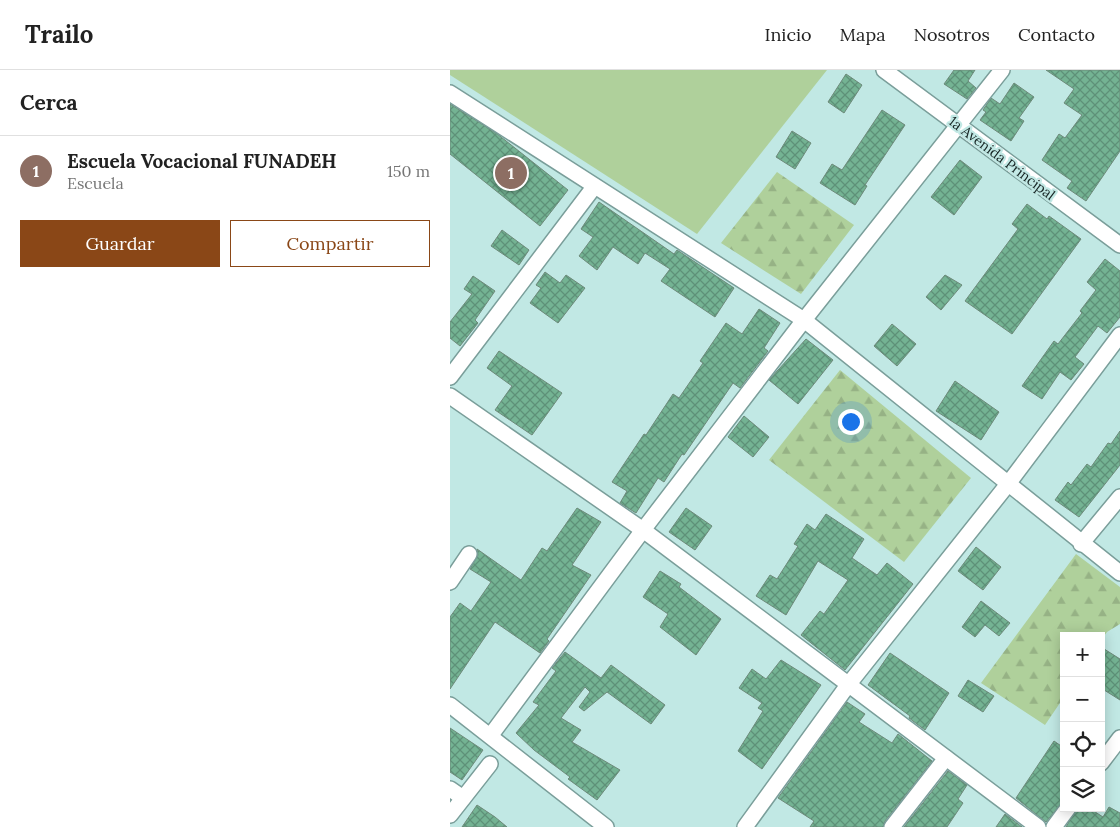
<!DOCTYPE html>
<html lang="es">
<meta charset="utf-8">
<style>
body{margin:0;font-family:Lora,serif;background:#f6f6f6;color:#222}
.controls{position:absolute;right:15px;bottom:15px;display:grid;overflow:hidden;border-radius:0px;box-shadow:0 2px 12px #0003}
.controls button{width:45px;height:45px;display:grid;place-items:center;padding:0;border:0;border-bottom:1px solid #e0e0e0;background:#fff;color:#222;font:25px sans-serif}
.you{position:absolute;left:400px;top:351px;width:18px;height:18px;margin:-12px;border:4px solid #fff;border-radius:50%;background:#1a73e8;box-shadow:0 0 0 8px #1a73e833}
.badge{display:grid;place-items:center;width:32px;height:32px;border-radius:50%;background:#8a4717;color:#fff;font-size:16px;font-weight:700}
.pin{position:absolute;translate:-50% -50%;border:2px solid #fff;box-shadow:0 1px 5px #0006}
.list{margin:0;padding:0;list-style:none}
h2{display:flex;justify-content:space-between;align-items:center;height:65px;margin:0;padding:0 20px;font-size:21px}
h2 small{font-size:16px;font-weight:400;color:#767676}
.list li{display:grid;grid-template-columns:32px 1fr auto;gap:15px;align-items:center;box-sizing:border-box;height:70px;padding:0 20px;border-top:1px solid #e0e0e0}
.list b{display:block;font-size:19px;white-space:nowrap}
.list p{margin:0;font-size:16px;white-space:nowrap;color:#767676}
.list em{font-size:16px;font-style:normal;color:#767676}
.actions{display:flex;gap:10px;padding:15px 20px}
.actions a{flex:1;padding:11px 0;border:1px solid #8a4717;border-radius:0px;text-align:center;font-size:18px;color:#8a4717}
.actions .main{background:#8a4717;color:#fff}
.icon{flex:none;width:28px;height:28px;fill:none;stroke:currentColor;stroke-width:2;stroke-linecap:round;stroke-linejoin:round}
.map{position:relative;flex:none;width:670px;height:757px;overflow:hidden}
header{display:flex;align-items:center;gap:30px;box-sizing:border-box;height:70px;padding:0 25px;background:#fff;border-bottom:1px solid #e0e0e0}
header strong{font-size:24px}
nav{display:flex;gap:28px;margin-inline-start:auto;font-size:18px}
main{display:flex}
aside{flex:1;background:#fff}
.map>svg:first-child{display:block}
.forest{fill:url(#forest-firs)}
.park{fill:#afd09b}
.building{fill:url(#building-cross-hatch);stroke:#6d8a7a}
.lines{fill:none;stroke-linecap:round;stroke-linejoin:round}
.minor-casing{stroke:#7a9e9a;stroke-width:18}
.minor{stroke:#fff;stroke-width:15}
.labels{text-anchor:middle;stroke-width:4.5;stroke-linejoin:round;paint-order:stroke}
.street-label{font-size:14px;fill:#162524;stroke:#c1e8e4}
</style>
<header>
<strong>Trailo</strong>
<nav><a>Inicio</a><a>Mapa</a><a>Nosotros</a><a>Contacto</a></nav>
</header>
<main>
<aside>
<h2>Cerca<small></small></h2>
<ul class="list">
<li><span class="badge" style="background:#8d6e63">1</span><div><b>Escuela Vocacional FUNADEH</b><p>Escuela</p></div><em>150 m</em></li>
</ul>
<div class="actions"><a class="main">Guardar</a><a>Compartir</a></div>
</aside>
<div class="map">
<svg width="670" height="757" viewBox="0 0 670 757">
<defs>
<pattern id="forest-firs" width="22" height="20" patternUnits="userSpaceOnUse" patternTransform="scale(1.25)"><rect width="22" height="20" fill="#afd09b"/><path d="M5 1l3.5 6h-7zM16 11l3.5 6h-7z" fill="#96b285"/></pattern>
<pattern id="building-cross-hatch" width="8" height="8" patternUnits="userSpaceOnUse" patternTransform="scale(1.25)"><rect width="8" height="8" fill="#74b393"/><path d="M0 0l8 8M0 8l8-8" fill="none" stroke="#5e9178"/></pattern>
</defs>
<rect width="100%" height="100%" fill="#c1e8e4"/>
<!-- forest -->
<g class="forest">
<path d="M327,102l77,53 -53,69 -80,-51z"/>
<path d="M390,300l131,108 -67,84 -135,-102z"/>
<path d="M626,484l44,33v37l-13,8 -6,8v-4h-37v61l-19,28 -64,-42z"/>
</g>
<!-- park -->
<path class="park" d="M0,0h377l-130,164 -247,-159z"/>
<!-- building -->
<g class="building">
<path d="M504,0h21l-7,11 8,7 -9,11 -23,-15z"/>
<path d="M596,0h74v81l-34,50 -19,-13 5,-7 -30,-21 17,-26 6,4 17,-23 -18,-12 10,-14z"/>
<path d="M396,4l16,11 -18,28 -16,-11z"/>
<path d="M564,13l20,14 -15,21 5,3 -13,20 -31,-21 6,-8 -3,-2 8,-12 9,6z"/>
<path d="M0,34l46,29 72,57 -28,36 -90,-72z"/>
<path d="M432,40l23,15 -40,60 2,1 -12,19 -35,-22 12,-19 10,6z"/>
<path d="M342,61l19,12 -16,26 -19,-12z"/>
<path d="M510,90l22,17 -28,38 -23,-18z"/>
<path d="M149,132l75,52 3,-4 57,38 -19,29 -54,-36 9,-12 -25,-16 -7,11 -25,-17 -16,23 -18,-14 14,-19 -12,-8z"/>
<path d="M577,134l20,15 2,-3 32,23 -69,95 -47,-33 53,-72 -6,-5z"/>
<path d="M52,160l27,20 -10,15 -28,-19z"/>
<path d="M655,189l15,12v46l-13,16 -9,-7 -23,31 9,7 -13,16 -11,-8 -18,27 -20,-13 32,-45 4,3 24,-31 -2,-2 16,-21 -9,-8z"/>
<path d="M95,202l15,11 6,-8 19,13 -27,35 -28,-20 11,-15 -5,-3z"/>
<path d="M495,205l17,10 -21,25 -15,-13z"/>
<path d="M23,206l22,15 -20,29 3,3 -18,23 -10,-8v-16l22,-28 -8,-5z"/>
<path d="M309,239l21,14 -16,25 4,3 -28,37 -7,-5 -49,72 -2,-1 -18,28 -6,-4 -22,35 -16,-10 7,-12 -15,-9 32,-48 2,1 27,-41 6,4 24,-35 -3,-2 26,-38 16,11z"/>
<path d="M442,254l24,20 -19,22 -23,-20z"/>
<path d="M356,269l27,21 -35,44 -29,-24z"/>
<path d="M49,281l63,42 -30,42 -37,-25 17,-24 -25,-18z"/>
<path d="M505,311l44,31 -18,28 -45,-29z"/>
<path d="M294,346l25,21 -16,20 -25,-20z"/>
<path d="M670,361v34l-41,52 -24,-17 13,-18 3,3 16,-21 4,3 17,-24 3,1z"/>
<path d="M127,438l24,14 -29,43 19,10 -44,64 2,2 -9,12 -45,-31 -45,67v-72l10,-14 11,8 20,-29 -21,-13 8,-14 -1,-6 44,31 21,-32 5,3z"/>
<path d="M236,438l26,18 -17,24 -26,-18z"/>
<path d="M376,444l38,25 -12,19 25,17 10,-12 26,21 -68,86 -44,-35 19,-24 4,3 24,-34 -30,-19 -32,54 -30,-19 14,-21 7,4 21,-33 -4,-2 13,-20 8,6z"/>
<path d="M526,477l25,20 -18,23 -25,-19z"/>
<path d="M210,501l21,13 -2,3 42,32 -25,36 -36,-28 8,-13 -25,-17z"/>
<path d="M531,531l29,22 -11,13 -14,-11 -10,12 -13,-10z"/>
<path d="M651,577l19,12v41l-19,-12z"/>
<path d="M115,582l36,26 10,-13 54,40 -14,19 -44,-32 -23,19 -5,-4 11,-15 -5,-5 -24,31 20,12 -9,12 48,28 -23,30 -29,-21 2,-2 -36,-27 -18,-17 23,-28 -6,-3 23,-31 -4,-3z"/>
<path d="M440,583l59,40 -24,37 -16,-12 1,-2 -42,-31z"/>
<path d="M331,590l40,25 -59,84 -24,-18 25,-40 -5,-3 4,-5 -23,-15 13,-19 14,10z"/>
<path d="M518,610l26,16 -11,16 -25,-16z"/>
<path d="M397,632l18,12 -6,8 33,21 6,-9 34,27 -47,60 -2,6h-73l4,-6 -36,-23z"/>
<path d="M0,658l33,22 -21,30 -12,-8z"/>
<path d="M604,671l10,7v52l-18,22 -30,-24z"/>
<path d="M498,701l19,14 -9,14 5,4 -16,24h-43z"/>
<path d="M27,735l18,12 12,10h-45z"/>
<path d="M659,737l11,6v14h-54l11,-19h12l14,9z"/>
<path d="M555,744l17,13h-26z"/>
</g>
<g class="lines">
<!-- minor casing -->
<g class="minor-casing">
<g id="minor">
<path d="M434,0l236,175"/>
<path d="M0,23l354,227 316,253"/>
<path d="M0,307l144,-190"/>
<path d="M0,326l193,134 395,297"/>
<path d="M631,474l39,-47"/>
<path d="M0,512l19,-28"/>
<path d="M0,635l156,122"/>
<path d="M41,665l152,-205 161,-210 198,-250"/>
<path d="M651,693l19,-25"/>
<path d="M0,719l13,9"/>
<path d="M0,745l40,-51"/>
<path d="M295,757l103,-142 160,-201 112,-149"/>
<path d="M442,757l54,-69"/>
<path d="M604,757l14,-19"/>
</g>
</g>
<!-- minor -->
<use href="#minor" class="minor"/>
</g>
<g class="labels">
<!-- street labels -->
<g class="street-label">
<text transform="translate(552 88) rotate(37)" y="5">1a Avenida Principal</text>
</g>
</g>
</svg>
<div class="controls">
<button>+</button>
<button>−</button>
<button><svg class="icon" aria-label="locate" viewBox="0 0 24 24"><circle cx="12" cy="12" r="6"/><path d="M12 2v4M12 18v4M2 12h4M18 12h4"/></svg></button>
<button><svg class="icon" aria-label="layers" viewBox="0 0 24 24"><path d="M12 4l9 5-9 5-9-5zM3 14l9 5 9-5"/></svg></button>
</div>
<div class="you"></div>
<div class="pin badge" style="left:61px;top:103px;background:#8d6e63">1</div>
</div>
</main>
